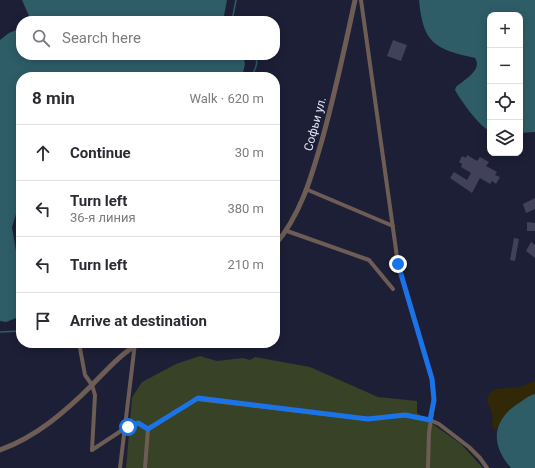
<!DOCTYPE html>
<meta charset="utf-8">
<style>
body{margin:0;font-family:Roboto,sans-serif;background:#f7f7f7;color:#2b2b33}
.controls{position:absolute;right:12px;top:12px;display:grid;overflow:hidden;border-radius:8px;box-shadow:0 2px 10px #0003}
.controls button{width:36px;height:36px;display:grid;place-items:center;padding:0;border:0;border-bottom:1px solid #e1e1e2;background:#fff;color:#2b2b33;font:20px sans-serif}
.stop{position:absolute;width:12px;height:12px;margin:-9px;border:3px solid #1a73e8;border-radius:50%;background:#fff}
.stop.end{background:#1a73e8;border-color:#fff;box-shadow:0 1px 4px #0008}
.list{margin:0;padding:0;list-style:none}
h2{display:flex;justify-content:space-between;align-items:center;height:52px;margin:0;padding:0 16px;font-size:17px}
h2 small{font-size:13px;font-weight:400;color:#7c7c81}
.list li{display:grid;grid-template-columns:26px 1fr auto;gap:12px;align-items:center;box-sizing:border-box;height:56px;padding:0 16px;border-top:1px solid #e1e1e2}
.list b{display:block;font-size:15px;white-space:nowrap}
.list p{margin:0;font-size:13px;white-space:nowrap;color:#7c7c81}
.list em{font-size:13px;font-style:normal;color:#7c7c81}
.icon{flex:none;width:22px;height:22px;fill:none;stroke:currentColor;stroke-width:2;stroke-linecap:round;stroke-linejoin:round}
.map{position:relative;flex:none;width:535px;height:468px;overflow:hidden}
.search{position:absolute;background:#fff;box-shadow:0 2px 10px #0003;left:16px;top:16px;width:264px;height:44px;display:flex;align-items:center;gap:10px;box-sizing:border-box;padding:0 14px;border-radius:16px;color:#7c7c81;font-size:15px}
.panel{position:absolute;background:#fff;box-shadow:0 2px 10px #0003;left:16px;top:72px;width:264px;height:276px;border-radius:16px}
.map>svg:first-child{display:block}
.green{fill:#374226}
.sand{fill:#302807}
.water{fill:#2e5d67}
.lines{fill:none;stroke-linecap:round;stroke-linejoin:round}
.stream{stroke:#2e5d67;stroke-width:1.5}
.building{fill:#42415a}
.minor{stroke:#6d5d55;stroke-width:4}
.tertiary{stroke:#6d5d55;stroke-width:5}
.route{stroke:#1a73e8;stroke-width:5}
.labels{text-anchor:middle;stroke-width:3.5;stroke-linejoin:round;paint-order:stroke}
.street-label{font-size:12px;fill:#dfe2f1;stroke:#1d1f36}
</style>
<div class="map">
<svg width="535" height="468" viewBox="0 0 535 468">
<rect width="100%" height="100%" fill="#1d1f36"/>
<!-- green -->
<path class="green" d="M200,356l17,5 26,-3 7,2 5,-3 55,10 68,30 39,4v12l44,31 22,24h-357l6,-70 6,-10 4,-6 34,-18z"/>
<!-- sand -->
<path class="sand" d="M535,381v13l-34,27 -5,9 -4,-3c0,-4 1,-10 0,-14 -4,-11 -9,-14 2,-24l26,-2z"/>
<!-- water -->
<g class="water">
<path d="M22,0h205l-4,21h-197l3,-5z"/>
<path d="M419,0h116v132l-15,1v-118h-30v116c-10,-4 -29,-30 -35,-41l1,-3c8,-7 27,-17 19,-29 -41,-9 -52,-15 -56,-58z"/>
<path d="M21,28v27h222l2,9 -3,13h-221v121l-9,29 7,41 2,45 -2,4 -13,5 -6,-1v-281l9,-7z"/>
<path d="M535,394v74h-24c-21,-24 -19,-48 8,-65 5,-3 10,-8 16,-9z"/>
</g>
<g class="lines">
<!-- stream -->
<g class="stream">
<path d="M232,21l4,-21"/>
<path d="M251,77c4,-7 8,-14 4,-22"/>
<path d="M21,218v1"/>
<path d="M0,332l21,-1"/>
</g>
</g>
<!-- building -->
<g class="building">
<path d="M393,40l14,5 -6,16 -14,-5z"/>
<path d="M467,155l10,6 3,-4 9,5 -3,4 11,6 -2,3 5,2 -4,7 -4,-3 -2,3 -10,-6 -8,15 -22,-15 4,-6 13,8 4,-7 -10,-6 1,-3 -3,-2 3,-6 4,2z"/>
<path d="M535,198v11l-9,4 -3,-9z"/>
<path d="M527,222l8,1v8h-8z"/>
<path d="M514,238l5,1 -4,22 -5,-1z"/>
<path d="M531,242l4,3v13l-9,-7z"/>
</g>
<g class="lines">
<!-- minor -->
<g class="minor">
<path d="M361,0l37,264 34,115 2,20 -5,34 -1,35"/>
<path d="M308,190l85,36"/>
<path d="M287,231l82,29 24,29"/>
<path d="M79,343l6,32 7,10 3,10 -3,55"/>
<path d="M148,429l49,-30 171,20 37,-4 25,5 9,4 30,23 11,11 7,10"/>
<path d="M92,450l41,-27h5l10,6"/>
<path d="M120,468l15,-125"/>
<path d="M145,468l3,-39"/>
</g>
<!-- tertiary -->
<g class="tertiary">
<path d="M275,245c26,-31 36,-67 47,-105 13,-46 23,-93 33,-140"/>
<path d="M0,450c36,-13 65,-38 92,-65 15,-15 29,-32 48,-42"/>
</g>
</g>
<g class="lines">
<!-- route -->
<path class="route" d="M128,427l10,-4 10,6 50,-31 170,21 37,-4 25,5 4,-20 -2,-21 -34,-115"/>
</g>
<g class="labels">
<!-- street labels -->
<g class="street-label">
<text transform="translate(315 124) rotate(-75)" y="4">Софьи ул.</text>
</g>
</g>
</svg>
<div class="controls">
<button>+</button>
<button>−</button>
<button><svg class="icon" aria-label="locate" viewBox="0 0 24 24"><circle cx="12" cy="12" r="6"/><path d="M12 2v4M12 18v4M2 12h4M18 12h4"/></svg></button>
<button><svg class="icon" aria-label="layers" viewBox="0 0 24 24"><path d="M12 4l9 5-9 5-9-5zM3 14l9 5 9-5"/></svg></button>
</div>
<div class="stop" style="left:128px;top:427px"></div>
<div class="stop end" style="left:398px;top:264px"></div>
<div class="search"><svg class="icon" aria-label="search" viewBox="0 0 24 24"><circle cx="10" cy="10" r="6"/><path d="M15 15l6 6"/></svg>Search here</div>
<section class="panel">
<h2>8 min<small>Walk · 620 m</small></h2>
<ul class="list">
<li><svg class="icon" aria-label="ahead" viewBox="0 0 24 24"><path d="M12 20V5M6 11l6-6 6 6"/></svg><div><b>Continue</b></div><em>30 m</em></li>
<li><svg class="icon" aria-label="left" viewBox="0 0 24 24"><path d="M17 20v-9H6M10 6l-5 5 5 5"/></svg><div><b>Turn left</b><p>36-я линия</p></div><em>380 m</em></li>
<li><svg class="icon" aria-label="left" viewBox="0 0 24 24"><path d="M17 20v-9H6M10 6l-5 5 5 5"/></svg><div><b>Turn left</b></div><em>210 m</em></li>
<li><svg class="icon" aria-label="arrive" viewBox="0 0 24 24"><path d="M6 21V4h12l-3 4 3 4H6"/></svg><div><b>Arrive at destination</b></div></li>
</ul>
</section>
</div>
